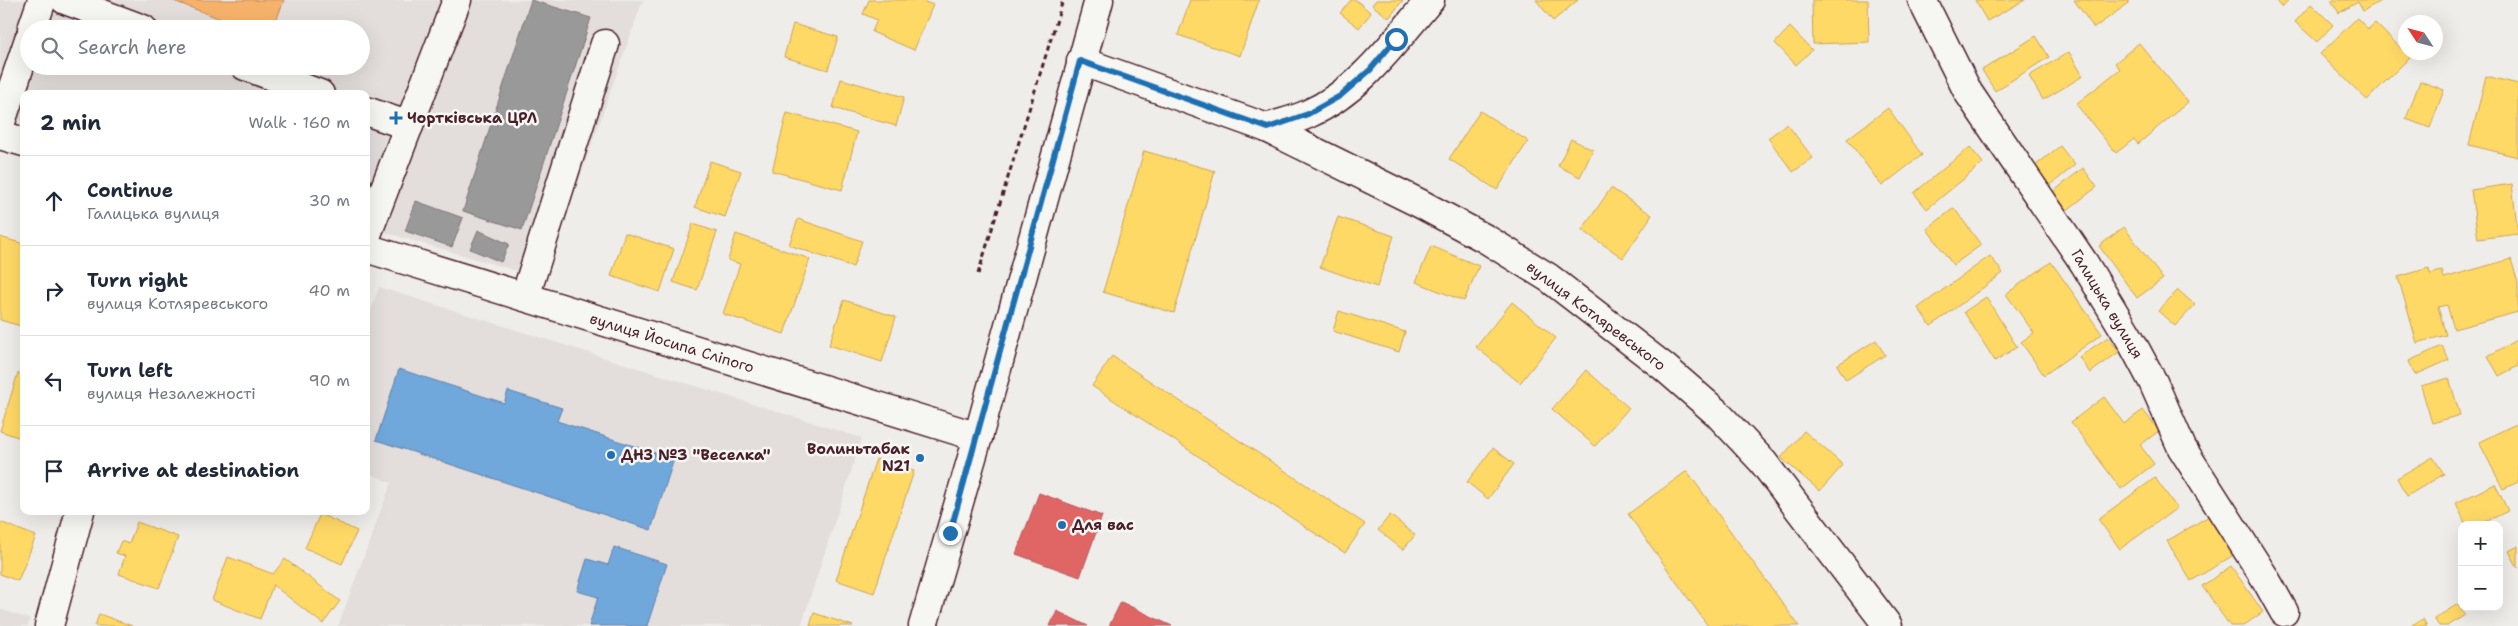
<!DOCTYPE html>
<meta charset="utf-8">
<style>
body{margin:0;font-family:"Shantell Sans",sans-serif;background:#f6f6f7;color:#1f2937}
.controls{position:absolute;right:15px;bottom:15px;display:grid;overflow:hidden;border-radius:10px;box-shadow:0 5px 20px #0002}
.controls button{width:45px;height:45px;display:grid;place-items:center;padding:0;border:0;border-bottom:1px solid #e0e1e3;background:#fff;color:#1f2937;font:25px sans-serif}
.compass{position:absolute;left:2398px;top:15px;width:45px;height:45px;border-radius:50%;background:#fff;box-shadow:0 5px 20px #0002;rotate:306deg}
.stop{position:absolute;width:15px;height:15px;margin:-11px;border:4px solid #1f6fb2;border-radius:50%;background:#fff}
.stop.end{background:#1f6fb2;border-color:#fff;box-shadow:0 1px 5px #0008}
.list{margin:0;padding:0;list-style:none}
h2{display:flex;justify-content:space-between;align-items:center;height:65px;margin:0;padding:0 20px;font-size:21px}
h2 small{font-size:16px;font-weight:400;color:#747a83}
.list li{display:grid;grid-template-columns:32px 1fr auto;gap:15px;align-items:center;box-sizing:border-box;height:90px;padding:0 20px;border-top:1px solid #e0e1e3}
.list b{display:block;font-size:19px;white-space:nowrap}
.list p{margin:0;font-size:16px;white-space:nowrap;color:#747a83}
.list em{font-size:16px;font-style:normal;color:#747a83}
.icon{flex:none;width:28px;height:28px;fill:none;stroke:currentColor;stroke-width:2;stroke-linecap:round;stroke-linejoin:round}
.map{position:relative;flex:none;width:2518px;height:626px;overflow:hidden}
.search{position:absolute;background:#fff;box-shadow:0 5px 20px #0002;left:20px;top:20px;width:350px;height:55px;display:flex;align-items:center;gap:12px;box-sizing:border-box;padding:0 18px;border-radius:28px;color:#747a83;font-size:19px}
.panel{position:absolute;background:#fff;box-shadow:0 5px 20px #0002;left:20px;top:90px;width:350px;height:425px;border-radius:10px}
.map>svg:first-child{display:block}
.built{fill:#e3dedc;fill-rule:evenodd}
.homes{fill:#ffd966;stroke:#c9a154}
.shops{fill:#e06666;stroke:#b35154}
.schools{fill:#6fa8dc;stroke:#647fa7}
.health{fill:#f6b26b;stroke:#c28658}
.industry{fill:#999;stroke:#817478}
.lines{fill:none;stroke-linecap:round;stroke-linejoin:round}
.minor-casing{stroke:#4a1f2b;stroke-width:31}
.major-casing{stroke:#4a1f2b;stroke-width:31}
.path{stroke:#4a1f2b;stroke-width:3;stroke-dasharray:5 4;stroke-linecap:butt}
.minor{stroke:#f6f6f2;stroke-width:28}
.major{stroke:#f6f6f2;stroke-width:28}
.route{stroke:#1f6fb2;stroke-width:6}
.poi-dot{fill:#1f6fb2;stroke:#f6f6f2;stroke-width:2}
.labels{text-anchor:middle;stroke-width:5;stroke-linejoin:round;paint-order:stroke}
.poi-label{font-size:15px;font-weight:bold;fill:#4a1f2b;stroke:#f6f6f2;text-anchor:start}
.street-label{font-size:15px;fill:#4a1f2b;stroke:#f6f6f2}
</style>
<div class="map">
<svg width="2518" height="626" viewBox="0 0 2518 626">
<rect width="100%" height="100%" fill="#efedea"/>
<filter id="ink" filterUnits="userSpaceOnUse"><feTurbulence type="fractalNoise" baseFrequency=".02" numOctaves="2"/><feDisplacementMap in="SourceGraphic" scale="10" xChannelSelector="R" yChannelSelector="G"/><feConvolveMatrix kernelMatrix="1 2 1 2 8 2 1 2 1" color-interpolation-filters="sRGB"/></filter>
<g filter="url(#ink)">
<!-- built -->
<g class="built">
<path d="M0,0h643l-99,279 -178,-52v-133h-342v28l-24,-8zM29,29h332v37h-332z"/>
<path d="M379,287l483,151 -61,188h-463l53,-143 -25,-11v-148z"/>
<path d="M0,609l30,10 -2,7h-28z"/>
</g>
<!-- homes -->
<g class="homes">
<path d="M869,0h51l13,5 -19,45 -42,-18 5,-12 -14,-6z"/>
<path d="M1190,0h69l-19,56 -62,-21z"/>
<path d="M1351,0h5l15,13 -12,15 -19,-15z"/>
<path d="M1376,0h27l-14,18 -17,-13z"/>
<path d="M1536,0h42l-25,21z"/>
<path d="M1812,0h56l1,42 -56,2z"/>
<path d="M1975,0h50l-38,21z"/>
<path d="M2074,0h53l2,3 -35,25z"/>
<path d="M2276,0h14l-8,7z"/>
<path d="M2331,0h51l-19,11 -5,-9 -19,11z"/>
<path d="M2311,4l22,21 -16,17 -22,-20z"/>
<path d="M2357,18l11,11 7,-6 35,34 -43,43 -47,-46z"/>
<path d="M793,24l45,13 -10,33 -44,-13z"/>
<path d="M1790,27l22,23 -16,15 -21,-22z"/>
<path d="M2036,36l13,21 -54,34 -13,-21z"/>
<path d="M2139,43l49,59 -50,42 -4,-5 -18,14 -40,-49 44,-35 -5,-6z"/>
<path d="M2069,52l14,24 -40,24 -14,-24z"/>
<path d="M2486,76l32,8v73l-49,-12z"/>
<path d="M841,79l63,18 -8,29 -63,-18z"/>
<path d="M2420,81l24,9 -14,38 -24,-9z"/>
<path d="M1888,108l34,47 -40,31 -35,-47z"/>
<path d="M1480,111l48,30 -31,49 -48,-31z"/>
<path d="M787,113l70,19 -15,58 -70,-19z"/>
<path d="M1787,124l26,34 -20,14 -25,-34z"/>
<path d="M1571,139l22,11 -13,27 -22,-11z"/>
<path d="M2060,146l15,19 -29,24 -16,-19z"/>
<path d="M1970,147l13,16 -56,46 -13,-16z"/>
<path d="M1144,151l71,20 -41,142 -71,-21z"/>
<path d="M710,161l31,10 -16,46 -30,-10z"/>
<path d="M2083,168l14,19 -35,27 -14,-18z"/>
<path d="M2512,184l6,50 -40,5 -7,-49z"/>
<path d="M1611,188l41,27 -29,43 -41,-28z"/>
<path d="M1954,208l27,37 -28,20 -26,-36z"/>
<path d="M1338,217l56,19 -17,51 -57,-20z"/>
<path d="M798,219l64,22 -9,26 -64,-22z"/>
<path d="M693,224l24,8 -20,58 -24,-8z"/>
<path d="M2124,227l39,52 -26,19 -38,-52z"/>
<path d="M625,233l49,16 -14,43 -49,-16z"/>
<path d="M736,234l74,25 -26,75 -61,-20 17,-50 -12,-4z"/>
<path d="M0,237l24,7v83l-24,-7z"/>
<path d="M1431,246l48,20 -15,35 -48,-19z"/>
<path d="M1990,256l13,17 -72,53 -13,-18z"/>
<path d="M2511,259l7,24v29l-64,17 -7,-24 -9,2 8,28 -29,8 -19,-66 31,-9 1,6 12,-3 2,7z"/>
<path d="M2051,262l51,72 -58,41 -23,-33 13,-9 -28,-39z"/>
<path d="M2178,290l17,15 -20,21 -17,-15z"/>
<path d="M1986,297l31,50 -22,14 -31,-49z"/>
<path d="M844,300l52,17 -14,45 -53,-17z"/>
<path d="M1512,302l44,36 -36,45 -44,-36z"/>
<path d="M1339,311l66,21 -6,20 -66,-21z"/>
<path d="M2108,337l11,15 -29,21 -11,-16z"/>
<path d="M2518,339v27l-19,10 -11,-20z"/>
<path d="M1876,340l9,15 -39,25 -9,-15z"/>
<path d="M2442,346l7,14 -34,15 -6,-14z"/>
<path d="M1112,356l253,168 -20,29 -253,-167z"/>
<path d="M1586,370l43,38 -34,38 -43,-37z"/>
<path d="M18,373l6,1v65l-24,-8z"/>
<path d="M2449,378l11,37 -28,8 -11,-37z"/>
<path d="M2104,397l20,27 19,-14 16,21 -19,14 14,19 -33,25 -50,-67z"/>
<path d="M2518,423v59l-15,7 -24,-47z"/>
<path d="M1804,431l39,34 -23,26 -39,-33z"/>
<path d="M1493,448l21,16 -26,35 -21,-17z"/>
<path d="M2433,457l11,17 -37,22 -10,-18z"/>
<path d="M876,459l38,12 -40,122 -38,-13z"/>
<path d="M1687,471l112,155h-91l-80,-112z"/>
<path d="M2155,478l22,30 -57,41 -22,-30z"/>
<path d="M2495,484l13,27 -29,14h-13l-10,-22z"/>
<path d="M2214,513l23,40 -46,28 -24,-40z"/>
<path d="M320,514l37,17 -15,33 -37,-16z"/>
<path d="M1390,515l25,20 -12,15 -25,-20z"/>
<path d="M0,522l36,14 -18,45 -18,-7z"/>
<path d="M137,522l41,15 -19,51 -40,-14 6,-18 -9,-3 5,-12 8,3z"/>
<path d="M2518,546v22l-9,-17z"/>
<path d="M228,557l45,17 12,-15 55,42 -17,23 -50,-39 -13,34 -48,-19z"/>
<path d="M2231,566l32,46 -20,14h-13l-28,-40z"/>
<path d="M2458,604l7,11 -17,11h-9l-5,-7z"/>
<path d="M814,613l39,13h-43z"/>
<path d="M99,614l33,12h-37z"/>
<path d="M2423,619l4,7h-17z"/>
</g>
<!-- shops -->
<g class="shops">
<path d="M1039,493l63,23 -22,61 -64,-23z"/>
<path d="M1121,602l51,24h-63z"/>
<path d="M1057,611l31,15h-38z"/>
</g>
<!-- schools -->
<g class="schools">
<path d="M399,369l105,34 4,-12 54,17 -5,13 117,38 -23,71 -275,-90z"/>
<path d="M614,547l53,17 -20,62h-58l9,-29 -21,-6 10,-32 21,6z"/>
</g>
<!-- health -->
<path class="health" d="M171,0h113l-11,29h-26z"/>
<!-- industry -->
<g class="industry">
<path d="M531,0l60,18 -69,212 -59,-19z"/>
<path d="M416,201l47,17 -11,29 -47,-16z"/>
<path d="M478,230l31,14 -8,18 -31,-13z"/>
</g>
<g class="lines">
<!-- minor casing -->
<g class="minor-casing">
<g id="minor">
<path d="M65,0l78,29"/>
<path d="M1922,0l46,92 116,171 46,76 23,43 29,66 83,130 19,34"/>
<path d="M32,29l10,-29"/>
<path d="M1081,61l186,67 152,75 67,36 63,39 115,89 53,46 46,49 125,164"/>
<path d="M245,66l75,28"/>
<path d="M366,111l43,15"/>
<path d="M0,125l29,-86"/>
<path d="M1267,128c14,-5 28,-8 41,-14 52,-23 86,-72 122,-114"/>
<path d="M0,135l24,7"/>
<path d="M366,237l91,-237"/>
<path d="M366,248l612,189"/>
<path d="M525,297l80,-253"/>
<path d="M49,626l31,-115"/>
</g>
</g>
<!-- major casing -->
<g class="major-casing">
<path id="major" d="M923,626l55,-189 121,-437"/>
</g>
<!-- path -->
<path class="path" d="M978,274l85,-274"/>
<!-- minor -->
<use href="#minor" class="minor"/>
<!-- major -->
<use href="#major" class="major"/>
</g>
</g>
<g class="lines" filter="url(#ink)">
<!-- route -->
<path class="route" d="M950,533l130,-472 188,67 40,-14 32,-18 30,-26 26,-31"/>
</g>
<!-- markers -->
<g class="poi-dot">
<path d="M393.5 110.5h5v5h5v5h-5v5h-5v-5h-5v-5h5z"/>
<circle cx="611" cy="455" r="5"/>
<circle cx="920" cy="458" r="5"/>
<circle cx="1062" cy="525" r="5"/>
</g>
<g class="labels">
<!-- poi labels -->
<g class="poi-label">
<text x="407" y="123">Чортківська ЦРЛ</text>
<text x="910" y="454" text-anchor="end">Волиньтабак<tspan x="910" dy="17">N21</tspan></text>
<text x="621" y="460">ДНЗ №3 "Веселка"</text>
<text x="1072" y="530">Для вас</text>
</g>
<!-- street labels -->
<g class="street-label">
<text transform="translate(2107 304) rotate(59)" y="5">Галицька вулиця</text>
<text transform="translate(1596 316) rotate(37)" y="5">вулиця Котляревського</text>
<text transform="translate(672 343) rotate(17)" y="5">вулиця Йосипа Сліпого</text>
</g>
</g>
</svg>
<div class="controls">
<button>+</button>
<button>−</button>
</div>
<svg class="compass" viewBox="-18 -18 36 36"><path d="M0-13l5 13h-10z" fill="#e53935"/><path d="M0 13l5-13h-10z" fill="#747a83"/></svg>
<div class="stop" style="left:1396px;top:39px"></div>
<div class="stop end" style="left:950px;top:533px"></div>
<div class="search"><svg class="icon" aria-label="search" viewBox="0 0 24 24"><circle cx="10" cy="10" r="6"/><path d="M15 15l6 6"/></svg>Search here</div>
<section class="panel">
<h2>2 min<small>Walk · 160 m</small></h2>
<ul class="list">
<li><svg class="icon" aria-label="ahead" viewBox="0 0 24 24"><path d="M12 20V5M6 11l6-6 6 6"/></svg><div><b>Continue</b><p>Галицька вулиця</p></div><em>30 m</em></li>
<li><svg class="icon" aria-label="right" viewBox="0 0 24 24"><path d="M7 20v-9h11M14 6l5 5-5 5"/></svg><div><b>Turn right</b><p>вулиця Котляревського</p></div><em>40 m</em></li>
<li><svg class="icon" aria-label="left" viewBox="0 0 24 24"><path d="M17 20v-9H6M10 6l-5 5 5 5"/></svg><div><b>Turn left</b><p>вулиця Незалежності</p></div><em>90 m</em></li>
<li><svg class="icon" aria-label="arrive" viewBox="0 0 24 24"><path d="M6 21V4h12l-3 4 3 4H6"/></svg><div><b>Arrive at destination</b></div></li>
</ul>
</section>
</div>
